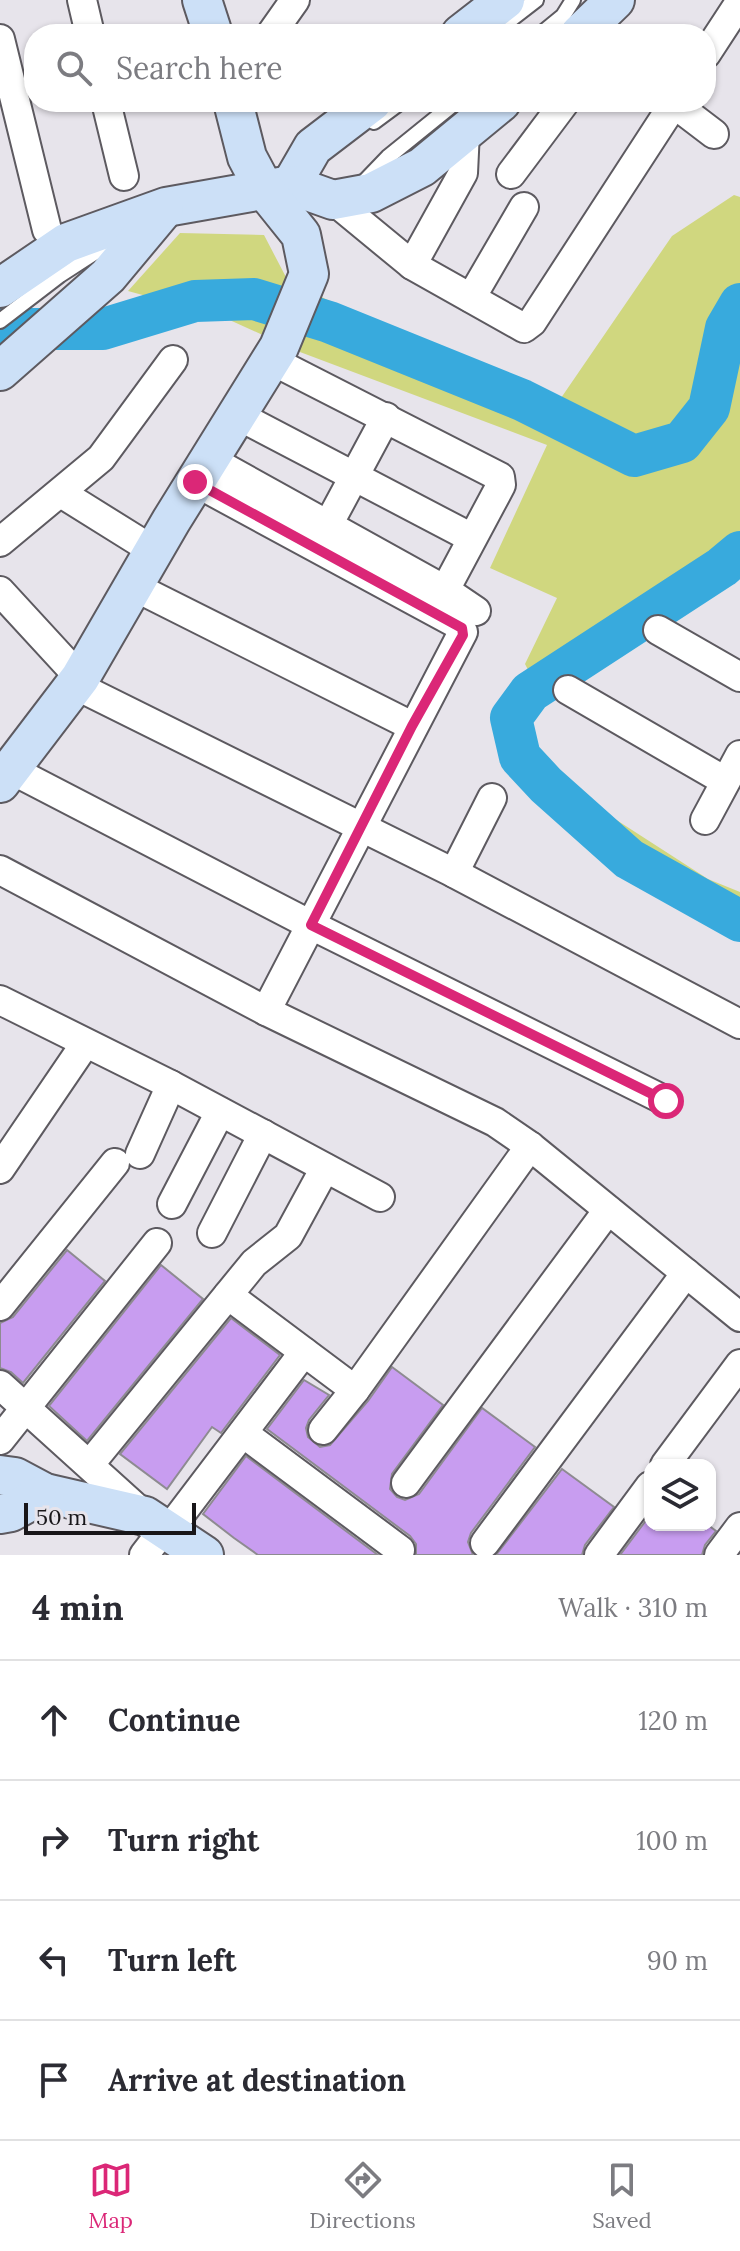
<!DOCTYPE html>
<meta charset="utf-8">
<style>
body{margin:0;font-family:Lora,serif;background:#f2f2f3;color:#2b2b33}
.controls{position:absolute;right:24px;bottom:24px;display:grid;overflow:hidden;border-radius:16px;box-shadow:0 2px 6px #0004}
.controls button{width:72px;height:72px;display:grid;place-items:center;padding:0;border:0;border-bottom:2px solid #e1e1e2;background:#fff;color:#2b2b33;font:40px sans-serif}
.scale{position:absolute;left:24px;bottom:20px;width:172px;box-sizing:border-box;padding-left:8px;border:4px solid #181619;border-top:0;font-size:22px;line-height:28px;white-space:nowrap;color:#181619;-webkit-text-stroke:6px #e7e4eb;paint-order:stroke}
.stop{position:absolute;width:24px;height:24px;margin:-18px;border:6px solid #db2777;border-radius:50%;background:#fff}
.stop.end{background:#db2777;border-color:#fff;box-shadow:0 2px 8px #0008}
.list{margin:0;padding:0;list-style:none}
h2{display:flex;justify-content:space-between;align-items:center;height:104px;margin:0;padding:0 32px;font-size:34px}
h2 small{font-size:26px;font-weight:400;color:#7c7c81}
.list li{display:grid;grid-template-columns:52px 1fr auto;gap:24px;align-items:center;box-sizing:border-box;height:120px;padding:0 32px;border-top:2px solid #e1e1e2}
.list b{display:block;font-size:30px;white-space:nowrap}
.list em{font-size:26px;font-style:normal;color:#7c7c81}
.icon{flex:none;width:44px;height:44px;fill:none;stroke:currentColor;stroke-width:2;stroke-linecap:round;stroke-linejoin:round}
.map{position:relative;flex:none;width:740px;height:1555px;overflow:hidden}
.search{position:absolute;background:#fff;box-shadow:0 2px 6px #0004;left:24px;right:24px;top:24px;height:88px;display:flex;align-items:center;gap:20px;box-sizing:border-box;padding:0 28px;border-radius:32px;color:#7c7c81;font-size:30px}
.sheet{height:584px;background:#fff}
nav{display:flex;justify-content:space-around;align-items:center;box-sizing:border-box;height:112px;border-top:2px solid #e1e1e2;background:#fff;font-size:22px;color:#7c7c81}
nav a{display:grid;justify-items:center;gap:4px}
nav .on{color:#db2777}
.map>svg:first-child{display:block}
.green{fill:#d0d77f}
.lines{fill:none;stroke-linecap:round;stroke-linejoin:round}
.river{stroke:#38aadd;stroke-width:42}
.building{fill:#c89df0;stroke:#8e8b91;stroke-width:2}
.lane-casing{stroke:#5d5a60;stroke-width:18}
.street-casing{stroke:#5d5a60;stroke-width:32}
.secondary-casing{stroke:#5d5a60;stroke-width:42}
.lane{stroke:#fff;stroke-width:14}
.street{stroke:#fff;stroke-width:28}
.secondary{stroke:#cce0f7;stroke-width:38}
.route{stroke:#db2777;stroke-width:10}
</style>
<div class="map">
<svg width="740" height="1555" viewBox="0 0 740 1555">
<rect width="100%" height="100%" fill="#e7e4eb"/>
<!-- green -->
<g class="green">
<path d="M734,195l6,2v366l-144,102 -53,34 -18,-35 32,-66 -67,-30 57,-123 -247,-93 -77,-35 -95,-26 52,-58 84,2 24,46 88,42 185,75 111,-162z"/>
<path d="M570,790l138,89 32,13v41l-132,-82 -83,-60z"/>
</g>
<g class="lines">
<!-- river -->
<g class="river">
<path d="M0,329h103l92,-28 59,-2 75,23 193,78 112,56 48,-14 27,-34 17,-80 14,-24"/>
<path d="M740,552l-18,15 -192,125 -19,26 9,39 26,28 83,74 111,62"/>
</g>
</g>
<!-- building -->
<g class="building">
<path d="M67,1250l38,31 -82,102 -12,-11 -11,-4v-45l13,-6z"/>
<path d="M161,1265l42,34 -116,142 -38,-35z"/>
<path d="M231,1318l49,37 -59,78 -9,-6 -45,62 -47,-35z"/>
<path d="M392,1367l51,38 -51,69 -2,15 7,8 8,3 14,-6 63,-86 53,39 -64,86 -3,9 5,13h-57v-11l-6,-8 -143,-107 37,-49 25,15 -20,25 -3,8 2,9 12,10 10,-2 38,-44z"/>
<path d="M246,1456l132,99h-120l-24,-17 -31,-24z"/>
<path d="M562,1469l52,38 -29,38 -3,10h-86z"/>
<path d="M650,1515v10h58l8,6 -11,14 -3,10h-82z"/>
</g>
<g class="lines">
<!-- lane casing -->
<g class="lane-casing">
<g id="lane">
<path d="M501,27l35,-27"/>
<path d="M541,34l22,-18 10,-16"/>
<path d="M374,122l27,-20"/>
<path d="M363,183l25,-26 68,-55"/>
<path d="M0,321l60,-46 48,-31"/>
</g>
</g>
<!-- street casing -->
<g class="street-casing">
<g id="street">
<path d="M82,0l8,34"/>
<path d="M271,34l24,-34"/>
<path d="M0,39l47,191"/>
<path d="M706,54l34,-52"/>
<path d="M106,102l18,74"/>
<path d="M672,102l42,32"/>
<path d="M511,174l54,-72"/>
<path d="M333,200l79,65 112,63 8,-6 143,-220"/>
<path d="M412,265l51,-92 2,-42"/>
<path d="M471,298l53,-91"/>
<path d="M271,360l229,117 1,8 -56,105"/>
<path d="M237,415l235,123"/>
<path d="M209,459l236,131 31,21"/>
<path d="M195,482l264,143 4,7 -197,379"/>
<path d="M61,493l93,58"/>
<path d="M328,525l58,-108"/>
<path d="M0,542l101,-84 72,-98"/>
<path d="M133,586l279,140"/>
<path d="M0,591l80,87"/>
<path d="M658,630l82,47"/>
<path d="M75,685l379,188 286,151"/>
<path d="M568,690l157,91"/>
<path d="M12,770l299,155 355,176"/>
<path d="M705,820l35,-65"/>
<path d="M0,870l266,141 229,111 35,24 210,171"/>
<path d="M454,873l38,-75"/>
<path d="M0,1000l171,85 209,112"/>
<path d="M140,1154l31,-69"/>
<path d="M0,1169l85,-125"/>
<path d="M172,1204l48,-92"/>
<path d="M212,1233l51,-99"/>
<path d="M228,1295l127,95"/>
<path d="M0,1306l115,-143"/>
<path d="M0,1385l144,130"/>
<path d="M323,1430l32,-40 175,-244"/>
<path d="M243,1433l157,117"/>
<path d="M0,1440l157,-197"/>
<path d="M90,1464l164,-201 34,-27 37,-68"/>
<path d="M665,1465l75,-101"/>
<path d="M406,1483l202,-273"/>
<path d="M168,1531l136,-179"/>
<path d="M485,1543l201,-270"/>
<path d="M144,1555l21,-27"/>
<path d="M599,1555l51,-69"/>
<path d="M719,1555l21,-28"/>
</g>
</g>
<!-- secondary casing -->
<g class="secondary-casing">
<g id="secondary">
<path d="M202,0l11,34"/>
<path d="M461,34l44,-34"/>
<path d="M580,34l35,-34"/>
<path d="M291,185l22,-38 59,-45"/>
<path d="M0,288l66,-45 100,-36 125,-22 42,15 38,-7 51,-26 79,-65"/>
<path d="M0,371l108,-95 56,-67"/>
<path d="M0,783l80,-105 91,-157 108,-174 30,-73 -8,-39 -37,-46 -17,-32 -14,-55"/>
<path d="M0,1475l15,2 30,16 100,23 59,39"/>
<path d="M0,1514l11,-2 34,-19"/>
</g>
</g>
<!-- lane -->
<use href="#lane" class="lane"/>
<!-- street -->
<use href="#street" class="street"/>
<!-- secondary -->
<use href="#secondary" class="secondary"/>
</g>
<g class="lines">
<!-- route -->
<path class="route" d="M195,482l267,146 1,7 -51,91 -101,199 355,176"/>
</g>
</svg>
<div class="controls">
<button><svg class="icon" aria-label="layers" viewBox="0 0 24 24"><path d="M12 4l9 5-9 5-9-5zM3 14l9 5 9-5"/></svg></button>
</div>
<div class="scale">50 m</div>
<div class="stop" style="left:666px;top:1101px"></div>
<div class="stop end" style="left:195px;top:482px"></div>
<div class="search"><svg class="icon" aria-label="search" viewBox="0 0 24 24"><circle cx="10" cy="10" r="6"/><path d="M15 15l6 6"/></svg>Search here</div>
</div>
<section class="sheet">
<h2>4 min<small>Walk · 310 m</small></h2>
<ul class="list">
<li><svg class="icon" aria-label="ahead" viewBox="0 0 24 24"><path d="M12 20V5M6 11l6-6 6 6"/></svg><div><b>Continue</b></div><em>120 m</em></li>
<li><svg class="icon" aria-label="right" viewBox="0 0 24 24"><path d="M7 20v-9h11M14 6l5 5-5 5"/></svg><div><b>Turn right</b></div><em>100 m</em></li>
<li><svg class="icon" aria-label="left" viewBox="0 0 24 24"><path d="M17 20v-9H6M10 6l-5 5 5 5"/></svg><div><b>Turn left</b></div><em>90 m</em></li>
<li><svg class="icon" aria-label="arrive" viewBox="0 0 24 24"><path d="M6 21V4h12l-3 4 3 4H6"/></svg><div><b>Arrive at destination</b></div></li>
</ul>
</section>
<nav>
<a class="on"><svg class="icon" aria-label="map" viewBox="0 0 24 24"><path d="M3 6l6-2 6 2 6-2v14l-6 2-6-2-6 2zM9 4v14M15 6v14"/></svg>Map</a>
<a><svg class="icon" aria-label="directions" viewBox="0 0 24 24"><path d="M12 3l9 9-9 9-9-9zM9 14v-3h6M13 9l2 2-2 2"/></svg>Directions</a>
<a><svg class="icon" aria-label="saved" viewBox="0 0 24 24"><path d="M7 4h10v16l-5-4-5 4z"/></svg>Saved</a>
</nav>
